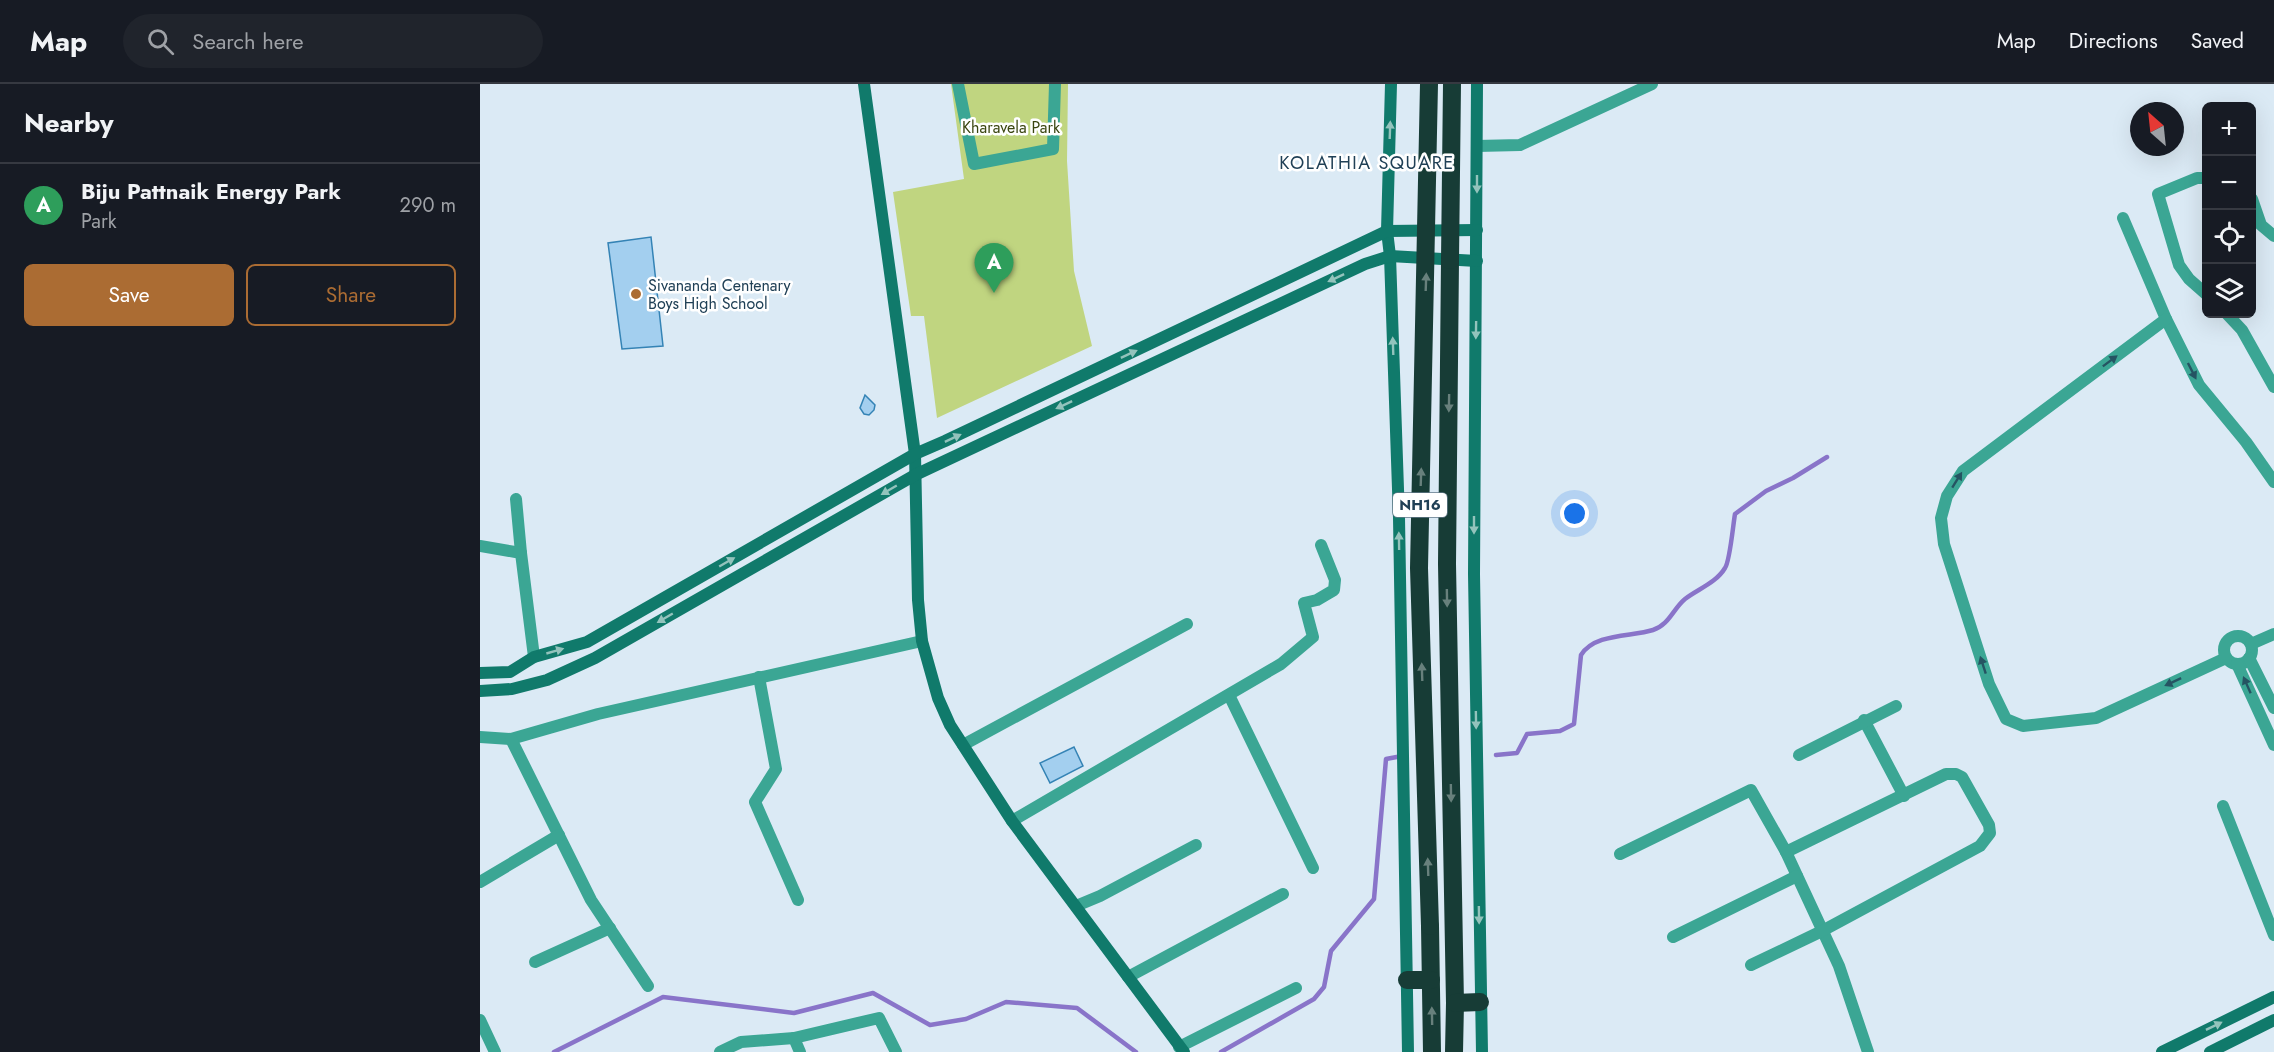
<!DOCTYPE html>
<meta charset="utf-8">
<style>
body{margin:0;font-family:Jost,sans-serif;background:#20242c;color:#f1f3f6}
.controls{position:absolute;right:18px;top:18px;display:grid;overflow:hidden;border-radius:9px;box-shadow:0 6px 24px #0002}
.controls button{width:54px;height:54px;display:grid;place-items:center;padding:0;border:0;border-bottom:2px solid #363941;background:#171b24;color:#f1f3f6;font:30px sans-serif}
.compass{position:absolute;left:1650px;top:18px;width:54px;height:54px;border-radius:50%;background:#171b24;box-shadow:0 6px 24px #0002;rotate:333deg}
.you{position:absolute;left:1095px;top:430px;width:21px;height:21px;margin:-15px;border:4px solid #fff;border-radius:50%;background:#1a73e8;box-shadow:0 0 0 9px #1a73e833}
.badge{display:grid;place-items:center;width:39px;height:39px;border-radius:50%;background:#ab6c33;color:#fff;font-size:20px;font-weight:700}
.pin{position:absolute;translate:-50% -50px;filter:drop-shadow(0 2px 3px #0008)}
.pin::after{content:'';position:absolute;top:32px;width:21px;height:18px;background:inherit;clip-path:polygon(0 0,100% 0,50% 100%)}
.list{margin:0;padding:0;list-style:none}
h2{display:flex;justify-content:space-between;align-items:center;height:78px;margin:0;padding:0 24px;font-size:26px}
h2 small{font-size:20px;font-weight:400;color:#9ea1a6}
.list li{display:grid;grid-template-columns:39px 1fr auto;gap:18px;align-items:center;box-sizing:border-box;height:84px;padding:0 24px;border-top:2px solid #363941}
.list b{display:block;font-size:22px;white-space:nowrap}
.list p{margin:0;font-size:20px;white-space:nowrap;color:#9ea1a6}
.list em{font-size:20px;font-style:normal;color:#9ea1a6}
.actions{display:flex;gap:12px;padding:18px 24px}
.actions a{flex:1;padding:14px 0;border:2px solid #ab6c33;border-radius:9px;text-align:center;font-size:21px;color:#ab6c33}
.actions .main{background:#ab6c33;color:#fff}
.icon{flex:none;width:33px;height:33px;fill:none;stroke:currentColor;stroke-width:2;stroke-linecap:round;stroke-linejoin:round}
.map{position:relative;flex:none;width:1794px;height:968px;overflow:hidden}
header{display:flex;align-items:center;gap:36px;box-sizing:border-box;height:84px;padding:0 30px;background:#171b24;border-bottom:2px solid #363941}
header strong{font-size:28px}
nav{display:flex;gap:33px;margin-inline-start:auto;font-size:21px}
.search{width:420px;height:54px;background:#20242c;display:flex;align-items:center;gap:15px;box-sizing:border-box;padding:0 21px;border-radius:33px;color:#9ea1a6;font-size:22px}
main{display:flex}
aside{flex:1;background:#171b24}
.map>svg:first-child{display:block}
.green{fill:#c0d580}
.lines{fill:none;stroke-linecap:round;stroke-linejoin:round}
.stream{stroke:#8974c9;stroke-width:4.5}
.building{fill:#a3cfef;stroke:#3483b5;stroke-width:1.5}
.street{stroke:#3ba694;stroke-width:12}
.secondary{stroke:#107a6b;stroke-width:12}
.highway{stroke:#173c36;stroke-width:18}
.highway-bridge{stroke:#173c36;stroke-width:18}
.oneway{fill:#93c3bc}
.oneway2{fill:#68807c}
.oneway3{fill:#255462}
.poi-dot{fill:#ab6c33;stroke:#fff;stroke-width:2}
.labels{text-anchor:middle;stroke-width:5;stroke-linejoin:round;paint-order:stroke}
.shield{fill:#fff;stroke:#637989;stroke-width:1.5}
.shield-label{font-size:15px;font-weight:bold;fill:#204056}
.park-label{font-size:16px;fill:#3a4510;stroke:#fff}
.poi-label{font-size:16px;fill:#204056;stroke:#fff;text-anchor:start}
.neighbourhood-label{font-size:18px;letter-spacing:1.5px;fill:#204056;stroke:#fff}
</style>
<header>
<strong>Map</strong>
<div class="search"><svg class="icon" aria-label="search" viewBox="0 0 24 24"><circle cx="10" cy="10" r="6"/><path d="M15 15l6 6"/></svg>Search here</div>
<nav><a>Map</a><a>Directions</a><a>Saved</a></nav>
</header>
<main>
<aside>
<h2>Nearby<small></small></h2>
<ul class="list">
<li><span class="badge" style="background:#2e9e5b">A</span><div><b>Biju Pattnaik Energy Park</b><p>Park</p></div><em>290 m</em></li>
</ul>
<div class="actions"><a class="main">Save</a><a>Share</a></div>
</aside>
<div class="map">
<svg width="1794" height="968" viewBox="0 0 1794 968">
<rect width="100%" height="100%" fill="#dbeaf5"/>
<!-- green -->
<path class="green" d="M471,0h117l-1,77 7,110 18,75 -155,72 -13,-102h-13l-18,-124 71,-13z"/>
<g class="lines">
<!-- stream -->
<g class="stream">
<path d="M1016,671l21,-2 10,-19 33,-3 14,-7 7,-69c14,-22 50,-18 72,-25 16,-5 20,-21 32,-31 13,-10 31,-16 40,-31 5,-7 8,-43 10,-54l31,-23 27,-13 34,-21"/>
<path d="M74,968l109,-55 131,16 79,-20 57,32 36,-6 40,-17 71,6 59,44"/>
<path d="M741,968l93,-53 10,-12 7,-36 43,-52 12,-140 16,-3"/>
</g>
</g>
<!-- building -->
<g class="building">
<path d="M171,153l12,109 -41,3 -14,-106z"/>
<path d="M385,311l10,10 -1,5 -5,5 -5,-1 -4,-6z"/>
<path d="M594,663l9,19 -33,17 -10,-20z"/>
</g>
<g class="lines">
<!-- street -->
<g class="street">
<path d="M478,0l16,80 79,-15 2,-65"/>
<path d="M997,62l43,-1 132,-61"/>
<path d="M1726,94h-9l-39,16 21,71 10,14 17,15"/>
<path d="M1772,115l9,26 13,11"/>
<path d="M1643,134l43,101 33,66 47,57 28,40"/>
<path d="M1747,230l15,16 32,57"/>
<path d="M1686,235l-203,152 -16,25 -6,22 3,26 45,140 17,35 17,7 73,-8 130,-60"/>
<path d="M36,415l5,54"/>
<path d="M0,462l41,7 13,104"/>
<circle cx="1758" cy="566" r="14"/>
<path d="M1771,560l23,-10"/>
<path d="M1769,574l25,50"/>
<path d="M1757,580l37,81"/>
<path d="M279,593l17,92 -21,33 43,98"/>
<path d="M749,611l84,173"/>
<path d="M1384,636l40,76"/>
<path d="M0,653l31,2 87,-25 324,-73"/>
<path d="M31,655l80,161 57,86"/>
<path d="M483,661l224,-121"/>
<path d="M1319,671l97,-49"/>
<path d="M1743,722l51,129"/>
<path d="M532,737l269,-157 32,-27 -9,-34 13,-3 17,-10 1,-10 -14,-35"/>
<path d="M1306,768l53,114 29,86"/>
<path d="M1140,770l131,-64 35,62 160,-78h10l6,3 27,48 1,8 -10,13 -158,85 -71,34"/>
<path d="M0,798l79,-47"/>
<path d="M596,822l24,-10 96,-51"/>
<path d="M1193,853l124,-61"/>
<path d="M55,878l75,-34"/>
<path d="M648,893l155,-83"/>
<path d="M0,936l15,32"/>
<path d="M699,963l117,-59"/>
<path d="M240,968l21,-10 53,-4"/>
<path d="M320,968l-6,-14 85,-20 17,34"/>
</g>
<!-- secondary -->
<g class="secondary">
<path d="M384,0l51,370 3,146 4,41 16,57 12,27 62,96 172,231"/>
<path d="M911,0l-4,147 3,25 9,262 9,534"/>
<path d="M997,0l-3,490 8,478"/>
<path d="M0,589l30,-1 24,-15 53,-15 328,-188 30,-13 442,-210 90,-1"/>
<path d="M0,607l32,-2 35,-9 48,-22 320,-183 450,-211 25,-8 87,5"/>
<path d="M1682,968l112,-55"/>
<path d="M1730,968l64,-32"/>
</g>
<!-- highway -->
<g class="highway">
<path d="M970,176l-3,304 8,439 -1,49"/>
<path d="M950,842l2,126"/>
<path d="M927,896h24"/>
<path d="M975,919l25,-1"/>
</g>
<!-- highway-bridge -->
<g class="highway-bridge">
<path d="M949,0l-10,484 11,358"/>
<path d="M970,176l2,-176"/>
</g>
</g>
<!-- one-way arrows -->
<defs><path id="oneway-solid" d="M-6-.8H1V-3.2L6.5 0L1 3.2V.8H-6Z" transform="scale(1.5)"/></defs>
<g class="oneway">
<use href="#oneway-solid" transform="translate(910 46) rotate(-88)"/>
<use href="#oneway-solid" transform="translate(997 100) rotate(90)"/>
<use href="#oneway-solid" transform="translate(856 194) rotate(155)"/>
<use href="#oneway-solid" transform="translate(996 246) rotate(91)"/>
<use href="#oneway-solid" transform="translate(913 262) rotate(-92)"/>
<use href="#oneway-solid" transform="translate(649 270) rotate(-25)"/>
<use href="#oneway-solid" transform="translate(584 321) rotate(155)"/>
<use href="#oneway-solid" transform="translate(473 354) rotate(-25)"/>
<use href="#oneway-solid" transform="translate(409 406) rotate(150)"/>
<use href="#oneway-solid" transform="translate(994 441) rotate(90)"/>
<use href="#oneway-solid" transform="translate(919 457) rotate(-91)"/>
<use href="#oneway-solid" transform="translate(247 478) rotate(-30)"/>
<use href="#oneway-solid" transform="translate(185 534) rotate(150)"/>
<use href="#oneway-solid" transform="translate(75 567) rotate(-16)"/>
<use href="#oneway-solid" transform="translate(996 636) rotate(89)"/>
<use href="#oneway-solid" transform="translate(999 831) rotate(89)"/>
<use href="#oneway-solid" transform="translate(1734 942) rotate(-26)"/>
</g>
<g class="oneway2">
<use href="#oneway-solid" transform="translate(946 198) rotate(-88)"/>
<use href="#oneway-solid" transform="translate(969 319) rotate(91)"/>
<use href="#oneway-solid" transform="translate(941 393) rotate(-88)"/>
<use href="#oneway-solid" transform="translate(967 514) rotate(89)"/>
<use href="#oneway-solid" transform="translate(942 588) rotate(-92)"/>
<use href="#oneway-solid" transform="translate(971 709) rotate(89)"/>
<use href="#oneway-solid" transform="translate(948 783) rotate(-92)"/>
<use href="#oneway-solid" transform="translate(952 932) rotate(-91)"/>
</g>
<g class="oneway3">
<use href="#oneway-solid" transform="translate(1630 277) rotate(-37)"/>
<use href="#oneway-solid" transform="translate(1712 287) rotate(63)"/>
<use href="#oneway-solid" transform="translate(1477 396) rotate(-58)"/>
<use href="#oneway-solid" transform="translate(1503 581) rotate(-108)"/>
<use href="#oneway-solid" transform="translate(1693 598) rotate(155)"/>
<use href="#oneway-solid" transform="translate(1767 601) rotate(-114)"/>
</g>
<!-- markers -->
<circle class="poi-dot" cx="156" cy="210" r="6"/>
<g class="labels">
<!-- shield labels -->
<rect class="shield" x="913" y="409" width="54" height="24" rx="4.5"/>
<g class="shield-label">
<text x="940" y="426">NH16</text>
</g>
<!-- park labels -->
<g class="park-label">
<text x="531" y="49">Kharavela Park</text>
</g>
<!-- poi labels -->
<g class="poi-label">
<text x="168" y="207">Sivananda Centenary<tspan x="168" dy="18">Boys High School</tspan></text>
</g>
<!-- neighbourhood labels -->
<g class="neighbourhood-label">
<text x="887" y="85">KOLATHIA SQUARE</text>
</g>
</g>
</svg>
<div class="controls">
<button>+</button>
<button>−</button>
<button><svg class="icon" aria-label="locate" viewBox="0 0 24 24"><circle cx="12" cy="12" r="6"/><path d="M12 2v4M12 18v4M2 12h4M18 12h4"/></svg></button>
<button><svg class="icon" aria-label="layers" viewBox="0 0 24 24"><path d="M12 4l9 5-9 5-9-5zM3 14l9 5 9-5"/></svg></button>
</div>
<svg class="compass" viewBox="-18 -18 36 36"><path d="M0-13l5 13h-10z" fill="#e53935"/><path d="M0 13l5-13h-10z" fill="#9ea1a6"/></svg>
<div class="you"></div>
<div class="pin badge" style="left:514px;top:209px;background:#2e9e5b">A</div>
</div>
</main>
